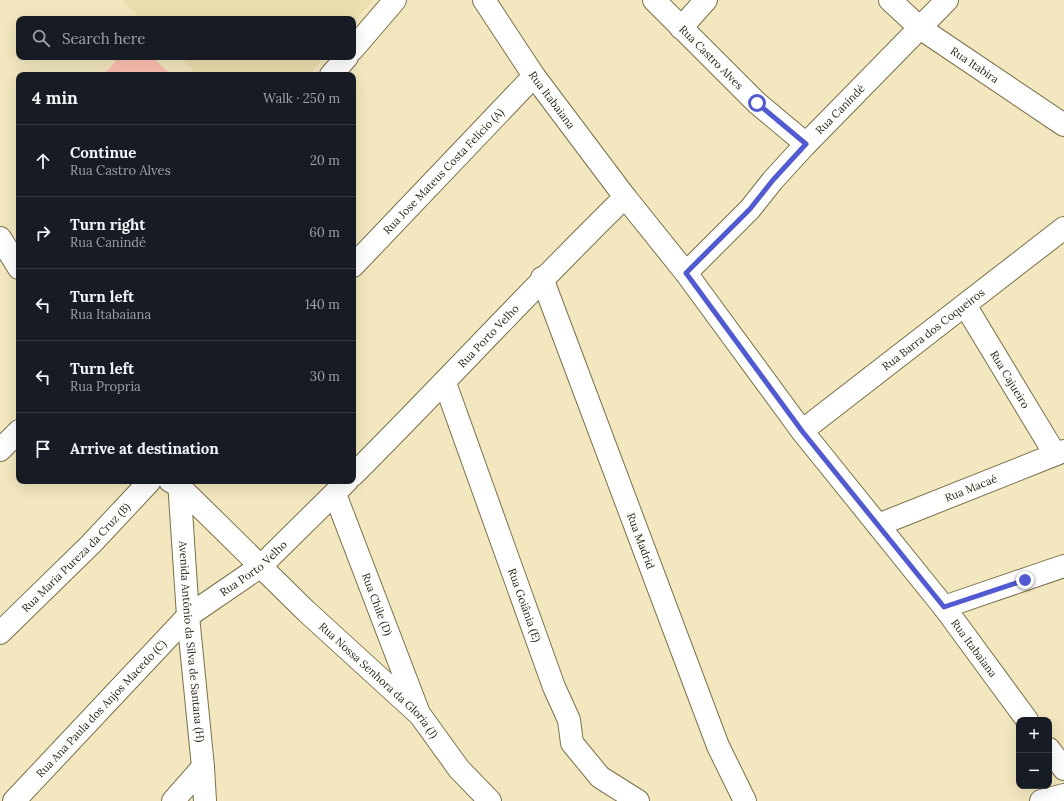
<!DOCTYPE html>
<meta charset="utf-8">
<style>
body{margin:0;font-family:Lora,serif;background:#20242c;color:#f1f3f6}
.controls{position:absolute;right:12px;bottom:12px;display:grid;overflow:hidden;border-radius:8px;box-shadow:0 4px 16px #0002}
.controls button{width:36px;height:36px;display:grid;place-items:center;padding:0;border:0;border-bottom:1px solid #363941;background:#171b24;color:#f1f3f6;font:20px sans-serif}
.stop{position:absolute;width:12px;height:12px;margin:-9px;border:3px solid #525ad1;border-radius:50%;background:#fff}
.stop.end{background:#525ad1;border-color:#fff;box-shadow:0 1px 4px #0008}
.list{margin:0;padding:0;list-style:none}
h2{display:flex;justify-content:space-between;align-items:center;height:52px;margin:0;padding:0 16px;font-size:17px}
h2 small{font-size:13px;font-weight:400;color:#9ea1a6}
.list li{display:grid;grid-template-columns:26px 1fr auto;gap:12px;align-items:center;box-sizing:border-box;height:72px;padding:0 16px;border-top:1px solid #363941}
.list b{display:block;font-size:15px;white-space:nowrap}
.list p{margin:0;font-size:13px;white-space:nowrap;color:#9ea1a6}
.list em{font-size:13px;font-style:normal;color:#9ea1a6}
.icon{flex:none;width:22px;height:22px;fill:none;stroke:currentColor;stroke-width:2;stroke-linecap:round;stroke-linejoin:round}
.map{position:relative;flex:none;width:1064px;height:801px;overflow:hidden}
.search{position:absolute;background:#171b24;box-shadow:0 4px 16px #0002;left:16px;top:16px;width:340px;height:44px;display:flex;align-items:center;gap:10px;box-sizing:border-box;padding:0 14px;border-radius:8px;color:#9ea1a6;font-size:15px}
.panel{position:absolute;background:#171b24;box-shadow:0 4px 16px #0002;left:16px;top:72px;width:340px;height:412px;border-radius:8px}
.map>svg:first-child{display:block}
.built{fill:#ecdfae}
.green{fill:#fcc0b0}
.lines{fill:none;stroke-linecap:round;stroke-linejoin:round}
.minor-casing{stroke:#7a704a;stroke-width:24}
.minor{stroke:#fff;stroke-width:22}
.route{stroke:#525ad1;stroke-width:5}
.labels{text-anchor:middle;stroke-width:4;stroke-linejoin:round;paint-order:stroke}
.street-label{font-size:11px;fill:#2a2616;stroke:#fff}
</style>
<div class="map">
<svg width="1064" height="801" viewBox="0 0 1064 801">
<rect width="100%" height="100%" fill="#f2e7be"/>
<!-- built -->
<g class="built">
<path d="M122,0h251l-20,23v-4h-212z"/>
<path d="M180,57h144l-15,18h-111z"/>
</g>
<!-- green -->
<path class="green" d="M120,57h32l19,18h-68z"/>
<g class="lines">
<!-- minor casing -->
<g class="minor-casing">
<g id="minor">
<path id="s1" d="M484,0l50,76 91,121 61,76 116,158 142,176 83,113"/>
<path id="s2" d="M654,0l103,103 49,41"/>
<path id="s3" d="M890,0l30,28 144,97"/>
<path d="M681,28l25,-28"/>
<path d="M353,49l42,-49"/>
<path d="M331,75l16,-18"/>
<path d="M0,238l19,30"/>
<path id="s4" d="M353,266l181,-190"/>
<path id="s5" d="M686,273l64,-64 23,-29 33,-36 141,-144"/>
<path id="s6" d="M542,278l176,468 27,55"/>
<path id="s7" d="M965,305l90,149"/>
<path id="s8" d="M445,383l109,304 15,33 3,23 28,34 38,24"/>
<path id="s9" d="M802,431l262,-203"/>
<path d="M0,450l19,-19"/>
<path id="s10" d="M353,475c92,-92 179,-187 272,-278"/>
<path id="s11" d="M170,481l9,5 127,125 114,104 39,54 31,32"/>
<path id="s12" d="M179,481l9,135 15,151 2,34"/>
<path id="s13" d="M335,494l83,217"/>
<path id="s14" d="M878,525l186,-74"/>
<path d="M944,607l120,-41"/>
<path id="s15" d="M0,633l91,-89 59,-63"/>
<path d="M1049,749l15,20"/>
<path id="s16" d="M14,801l174,-185 73,-50 86,-85"/>
<path d="M173,801l30,-34"/>
<path d="M1041,801l23,-6"/>
</g>
</g>
<!-- minor -->
<use href="#minor" class="minor"/>
</g>
<g class="lines">
<!-- route -->
<path class="route" d="M757,103l49,41 -33,36 -23,29 -64,64 116,158 142,176 81,-27"/>
</g>
<g class="labels">
<!-- street labels -->
<g class="street-label">
<text dy="4" stroke="none"><textPath href="#s2" startOffset="81">Rua Castro Alves</textPath></text>
<text dy="4" stroke="none"><textPath href="#s3" startOffset="107">Rua Itabira</textPath></text>
<text dy="4" stroke="none"><textPath href="#s1" startOffset="121">Rua Itabaiana</textPath></text>
<text dy="4" stroke="none"><textPath href="#s5" startOffset="225">Rua Canindé</textPath></text>
<text dy="4" stroke="none"><textPath href="#s4" startOffset="131">Rua Jose Mateus Costa Felício (A)</textPath></text>
<text dy="4" stroke="none"><textPath href="#s9" startOffset="166">Rua Barra dos Coqueiros</textPath></text>
<text dy="4" stroke="none"><textPath href="#s10" startOffset="194">Rua Porto Velho</textPath></text>
<text dy="4" stroke="none"><textPath href="#s7" startOffset="87">Rua Cajueiro</textPath></text>
<text dy="4" stroke="none"><textPath href="#s14" startOffset="100">Rua Macaé</textPath></text>
<text dy="4" stroke="none"><textPath href="#s6" startOffset="281">Rua Madrid</textPath></text>
<text dy="4" stroke="none"><textPath href="#s15" startOffset="107">Rua Maria Pureza da Cruz (B)</textPath></text>
<text dy="4" stroke="none"><textPath href="#s16" startOffset="335">Rua Porto Velho</textPath></text>
<text dy="4" stroke="none"><textPath href="#s13" startOffset="118">Rua Chile (D)</textPath></text>
<text dy="4" stroke="none"><textPath href="#s8" startOffset="236">Rua Goiânia (E)</textPath></text>
<text dy="4" stroke="none"><textPath href="#s12" startOffset="161">Avenida Antônio da Silva de Santana (H)</textPath></text>
<text dy="4" stroke="none"><textPath href="#s1" startOffset="813">Rua Itabaiana</textPath></text>
<text dy="4" stroke="none"><textPath href="#s11" startOffset="289">Rua Nossa Senhora da Gloria (J)</textPath></text>
<text dy="4" stroke="none"><textPath href="#s16" startOffset="127">Rua Ana Paula dos Anjos Macedo (C)</textPath></text>
</g>
</g>
</svg>
<div class="controls">
<button>+</button>
<button>−</button>
</div>
<div class="stop" style="left:757px;top:103px"></div>
<div class="stop end" style="left:1025px;top:580px"></div>
<div class="search"><svg class="icon" aria-label="search" viewBox="0 0 24 24"><circle cx="10" cy="10" r="6"/><path d="M15 15l6 6"/></svg>Search here</div>
<section class="panel">
<h2>4 min<small>Walk · 250 m</small></h2>
<ul class="list">
<li><svg class="icon" aria-label="ahead" viewBox="0 0 24 24"><path d="M12 20V5M6 11l6-6 6 6"/></svg><div><b>Continue</b><p>Rua Castro Alves</p></div><em>20 m</em></li>
<li><svg class="icon" aria-label="right" viewBox="0 0 24 24"><path d="M7 20v-9h11M14 6l5 5-5 5"/></svg><div><b>Turn right</b><p>Rua Canindé</p></div><em>60 m</em></li>
<li><svg class="icon" aria-label="left" viewBox="0 0 24 24"><path d="M17 20v-9H6M10 6l-5 5 5 5"/></svg><div><b>Turn left</b><p>Rua Itabaiana</p></div><em>140 m</em></li>
<li><svg class="icon" aria-label="left" viewBox="0 0 24 24"><path d="M17 20v-9H6M10 6l-5 5 5 5"/></svg><div><b>Turn left</b><p>Rua Propria</p></div><em>30 m</em></li>
<li><svg class="icon" aria-label="arrive" viewBox="0 0 24 24"><path d="M6 21V4h12l-3 4 3 4H6"/></svg><div><b>Arrive at destination</b></div></li>
</ul>
</section>
</div>
